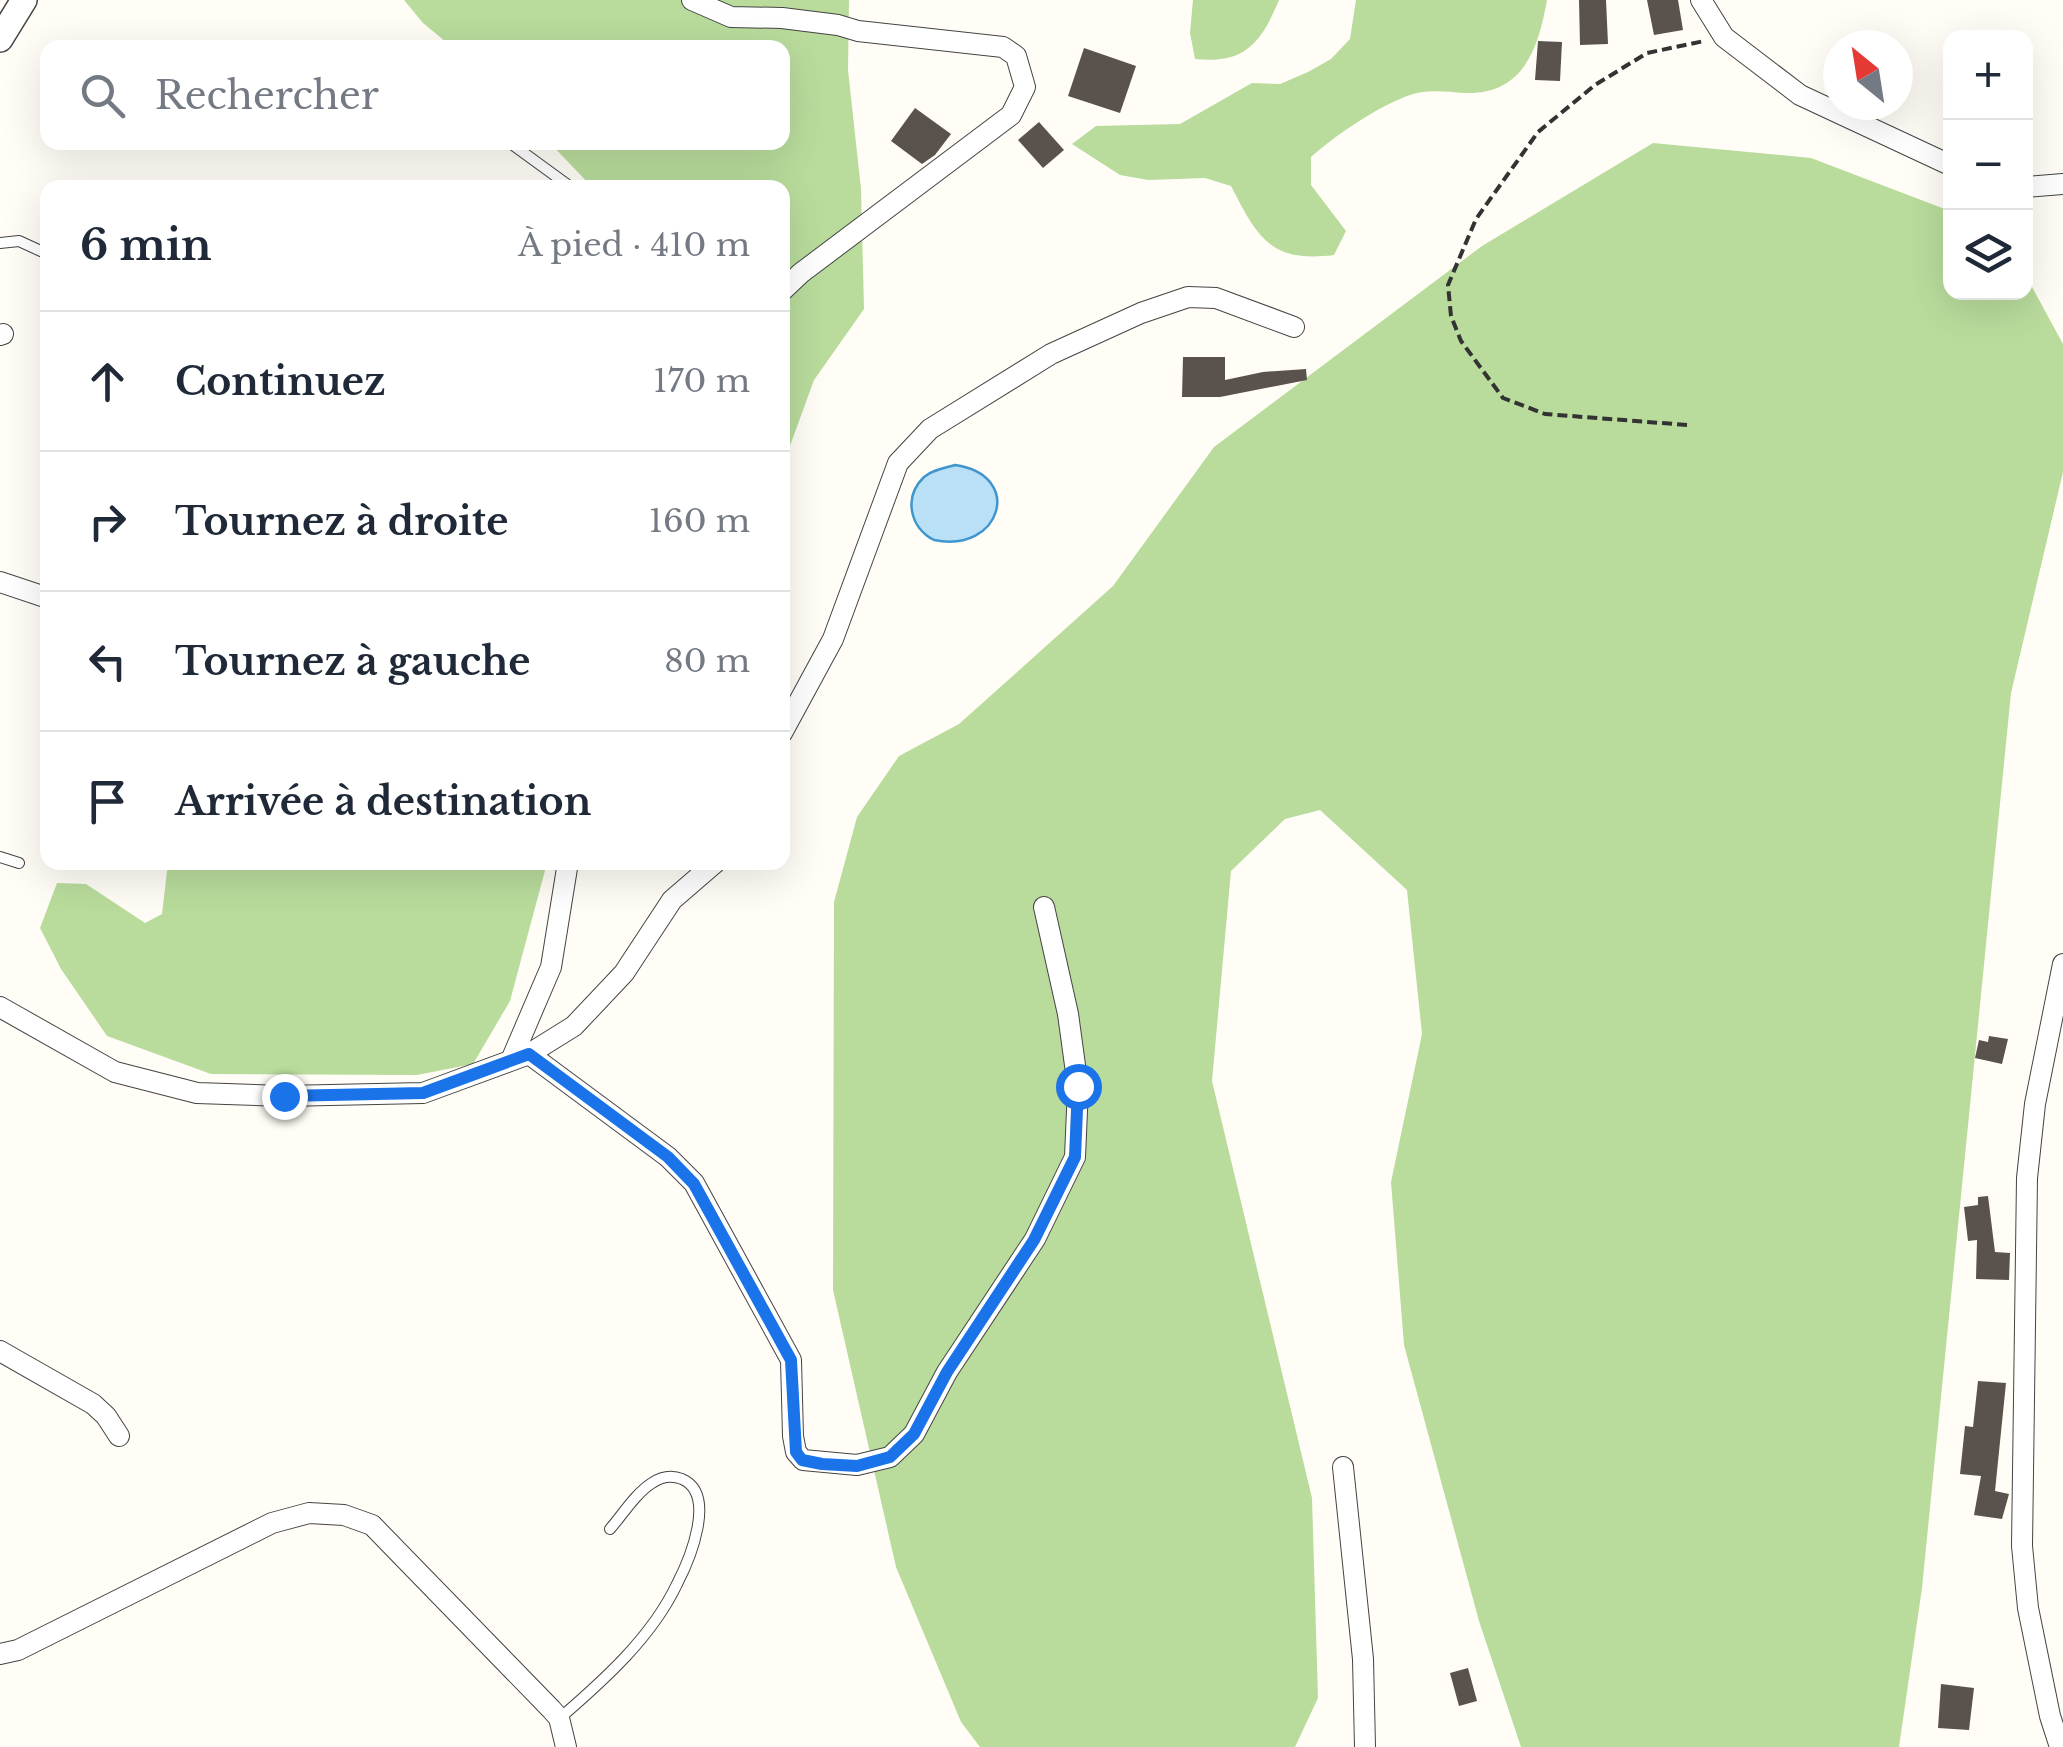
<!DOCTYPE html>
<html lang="fr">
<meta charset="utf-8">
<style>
body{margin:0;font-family:"Libre Baskerville",serif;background:#f6f6f7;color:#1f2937}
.controls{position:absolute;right:30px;top:30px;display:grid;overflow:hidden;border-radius:20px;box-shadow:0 10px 40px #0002}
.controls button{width:90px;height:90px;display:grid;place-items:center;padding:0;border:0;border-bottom:2px solid #e0e1e3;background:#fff;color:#1f2937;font:50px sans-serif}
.compass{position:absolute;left:1823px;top:30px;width:90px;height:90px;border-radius:50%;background:#fff;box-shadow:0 10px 40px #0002;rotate:330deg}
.stop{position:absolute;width:30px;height:30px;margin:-22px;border:8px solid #1a73e8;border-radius:50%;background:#fff}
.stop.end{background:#1a73e8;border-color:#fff;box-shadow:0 2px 10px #0008}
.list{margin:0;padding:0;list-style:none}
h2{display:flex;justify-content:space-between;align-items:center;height:130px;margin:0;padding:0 40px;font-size:42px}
h2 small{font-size:32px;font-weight:400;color:#747a83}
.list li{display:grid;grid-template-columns:65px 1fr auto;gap:30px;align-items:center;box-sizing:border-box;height:140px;padding:0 40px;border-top:2px solid #e0e1e3}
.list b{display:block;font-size:38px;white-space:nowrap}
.list em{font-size:32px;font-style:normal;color:#747a83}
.icon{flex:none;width:55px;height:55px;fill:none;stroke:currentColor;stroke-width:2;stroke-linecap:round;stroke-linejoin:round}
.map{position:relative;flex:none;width:2063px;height:1747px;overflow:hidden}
.search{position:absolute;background:#fff;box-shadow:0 10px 40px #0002;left:40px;top:40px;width:750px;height:110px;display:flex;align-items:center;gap:25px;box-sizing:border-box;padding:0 35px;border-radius:20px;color:#747a83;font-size:38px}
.panel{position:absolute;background:#fff;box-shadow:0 10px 40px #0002;left:40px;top:180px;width:750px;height:690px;border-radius:20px}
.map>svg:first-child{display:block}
.forest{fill:#b9dc9c}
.water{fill:#b9e0f7;stroke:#3f96cf;stroke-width:2.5}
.building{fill:#5a524d}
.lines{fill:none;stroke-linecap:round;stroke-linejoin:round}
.service-casing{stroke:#444;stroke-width:12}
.minor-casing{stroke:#444;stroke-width:22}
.tertiary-casing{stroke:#444;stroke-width:28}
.path{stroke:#333;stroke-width:4;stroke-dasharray:10 5;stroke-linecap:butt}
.service{stroke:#fff;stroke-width:10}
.minor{stroke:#fff;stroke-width:20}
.tertiary{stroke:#fff;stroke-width:25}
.route{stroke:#1a73e8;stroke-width:12}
</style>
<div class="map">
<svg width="2063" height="1747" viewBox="0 0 2063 1747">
<rect width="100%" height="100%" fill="#fffdf5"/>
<!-- forest -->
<g class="forest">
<path d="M404,0h445l-1,70 13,119 3,120 -50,71 -31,85 -1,-277 -190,-1 -42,-44 232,-1v-94l-330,-1 -29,-24z"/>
<path d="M1193,0h86c-18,43 -34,64 -84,59l-5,-26z"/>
<path d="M1356,0h191c-9,50 -24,95 -83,93 -18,-1 -37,-4 -54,2 -32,11 -74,40 -99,62v28l35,46 -12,24c-64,8 -76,-17 -103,-69l-26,-8 -57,2 -28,-5 -48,-31 24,-18 84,-2 72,-41 28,1 28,-12 23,-13 19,-20z"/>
<path d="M1653,143l158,15 139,53v81h76v-16l37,68v128l-52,221 -89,895 -23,159h-378l-42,-126 -75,-276 -13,-163 31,-148 -15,-144 -87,-80 -35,9 -54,52 -19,210 100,417 6,200 -23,49h-315l-19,-25 -65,-155 -63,-277 1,-388 23,-85 42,-61 60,-32 154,-138 101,-139 268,-201z"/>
<path d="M168,863v-1l379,1 -37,138 -37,63 -56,11 -206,-1 -104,-38 -46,-67 -21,-41 17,-45 29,1 59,39 17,-9z"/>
</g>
<!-- water -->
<path class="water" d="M955,465c70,10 46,89 -21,75 -24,-12 -31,-43 -10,-63 8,-7 20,-9 31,-12z"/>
<!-- building -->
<g class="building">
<path d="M1579,0h27l2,44 -28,1z"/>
<path d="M1647,0h31l5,30 -29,5z"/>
<path d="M1538,41l24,1 -2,39 -25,-1z"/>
<path d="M1084,48l52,18 -16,47 -52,-17z"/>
<path d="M915,108l36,26 -16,21 -13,9 -31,-23z"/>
<path d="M1039,122l25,28 -21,18 -25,-28z"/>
<path d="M1183,357h42v23l38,-8 43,-3 1,11 -87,17h-38z"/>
<path d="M1989,1036l19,3 -6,25 -27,-6 4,-18 9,2z"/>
<path d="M1988,1196l7,56 15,1 -1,27 -33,-1 1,-39 -9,1 -4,-34 14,-2v-8z"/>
<path d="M1978,1381l28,2 -11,108 14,3 -7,25 -28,-4 7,-39 -21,-2 5,-48 8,1z"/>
<path d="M1468,1668l9,33 -18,5 -9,-33z"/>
<path d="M1941,1684l33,4 -5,42 -31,-2z"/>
</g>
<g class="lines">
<!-- service casing -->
<g class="service-casing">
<g id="service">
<path d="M509,142l63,46"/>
<path d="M0,243l19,-2 24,11"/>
<path d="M0,857l19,6"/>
<path d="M560,1718c44,-38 92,-81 117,-134 13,-25 40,-90 5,-105 -10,-4 -21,-2 -30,4 -16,10 -29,31 -42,46"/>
</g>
</g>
<!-- minor casing -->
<g class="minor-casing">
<g id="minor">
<path d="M692,0l39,17 51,1 56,7 20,6 145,16 13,9 9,31 -14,28 -210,158 -19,18"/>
<path d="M1701,0l23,37 76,58 150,70"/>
<path d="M2026,187l37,-3"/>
<path d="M0,335l3,-1"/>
<path d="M0,582l48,16"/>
<path d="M782,733l51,-94 65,-176 32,-34 121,-75 90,-41 47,-16 28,1 78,29"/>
<path d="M0,1007l115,65 82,21 87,3 139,-3 106,-39 45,-28 50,-53 48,-73 44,-38"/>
<path d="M529,1054l139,103 26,26 97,177 2,76 3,16 7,8 54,5 33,-8 24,-23 33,-62 88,-133 40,-82 3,-70 -10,-73 -24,-107"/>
<path d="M512,1058l39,-91 17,-105"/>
<path d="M0,1351l93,53 13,12 13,20"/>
<path d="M1343,1467l20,192 2,88"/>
<path d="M0,1654l18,-4 254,-127 37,-10 35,2 28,10 179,184 8,9 7,29"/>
<path d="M2060,1747l-10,-31 -22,-108 -6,-62 5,-368 8,-74 28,-140"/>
</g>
</g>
<!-- tertiary casing -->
<g class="tertiary-casing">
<path id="tertiary" d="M0,39l24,-39"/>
</g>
<!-- path -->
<path class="path" d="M1687,425l-142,-11 -42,-16 -42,-57 -10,-25 -3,-31 28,-66 62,-87 57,-47 52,-32 57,-12"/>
<!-- service -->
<use href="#service" class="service"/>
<!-- minor -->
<use href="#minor" class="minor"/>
<!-- tertiary -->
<use href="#tertiary" class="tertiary"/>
</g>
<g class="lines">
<!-- route -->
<path class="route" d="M284,1096l139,-3 106,-39 139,103 26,27 97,176 5,92 6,8 20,4 35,2 33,-9 24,-23 33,-62 87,-132 41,-83 3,-71"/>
</g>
</svg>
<div class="controls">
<button>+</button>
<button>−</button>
<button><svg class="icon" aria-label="layers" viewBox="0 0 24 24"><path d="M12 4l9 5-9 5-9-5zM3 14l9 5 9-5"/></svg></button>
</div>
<svg class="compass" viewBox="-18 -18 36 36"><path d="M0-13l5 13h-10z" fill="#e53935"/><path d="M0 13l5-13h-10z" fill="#747a83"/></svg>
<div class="stop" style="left:1078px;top:1086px"></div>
<div class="stop end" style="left:284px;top:1096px"></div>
<div class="search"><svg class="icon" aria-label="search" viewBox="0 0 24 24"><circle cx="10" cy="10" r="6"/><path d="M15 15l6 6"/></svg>Rechercher</div>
<section class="panel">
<h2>6 min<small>À pied · 410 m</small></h2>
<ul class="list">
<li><svg class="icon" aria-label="ahead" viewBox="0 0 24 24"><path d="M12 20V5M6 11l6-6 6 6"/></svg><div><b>Continuez</b></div><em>170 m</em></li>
<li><svg class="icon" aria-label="right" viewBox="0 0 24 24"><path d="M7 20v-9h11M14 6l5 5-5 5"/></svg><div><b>Tournez à droite</b></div><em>160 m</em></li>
<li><svg class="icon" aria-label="left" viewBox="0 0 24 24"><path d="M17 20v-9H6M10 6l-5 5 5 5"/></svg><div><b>Tournez à gauche</b></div><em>80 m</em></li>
<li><svg class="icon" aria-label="arrive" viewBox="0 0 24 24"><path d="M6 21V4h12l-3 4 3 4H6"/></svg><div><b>Arrivée à destination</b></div></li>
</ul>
</section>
</div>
